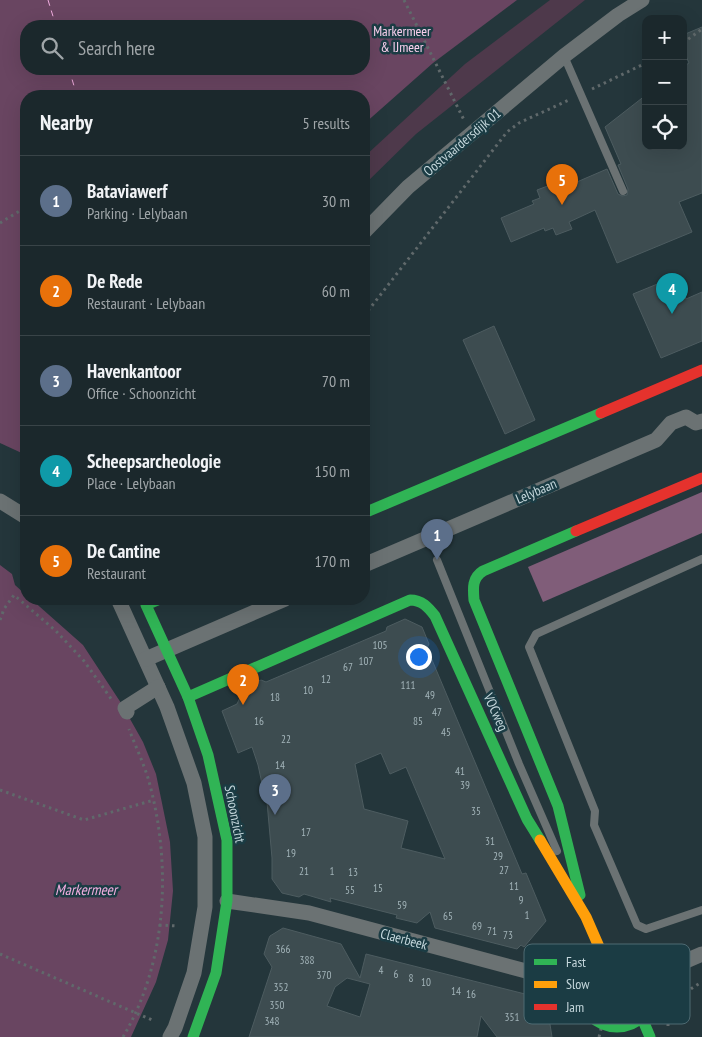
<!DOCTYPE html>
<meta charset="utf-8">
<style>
body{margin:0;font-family:"PT Sans Narrow",sans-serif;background:#243034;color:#f1f3f6}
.controls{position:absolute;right:15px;top:15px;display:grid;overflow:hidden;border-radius:10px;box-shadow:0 5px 20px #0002}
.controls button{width:45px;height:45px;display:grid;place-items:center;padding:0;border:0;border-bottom:1px solid #394448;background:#1b282c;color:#f1f3f6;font:25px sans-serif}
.you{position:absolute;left:418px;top:656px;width:18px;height:18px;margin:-12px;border:4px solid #fff;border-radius:50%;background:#1a73e8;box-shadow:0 0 0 8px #1a73e833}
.badge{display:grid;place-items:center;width:32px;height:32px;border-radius:50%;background:#8d9fa4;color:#fff;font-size:16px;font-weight:700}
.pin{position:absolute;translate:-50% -41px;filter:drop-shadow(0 1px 2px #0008)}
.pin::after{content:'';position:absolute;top:26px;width:18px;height:15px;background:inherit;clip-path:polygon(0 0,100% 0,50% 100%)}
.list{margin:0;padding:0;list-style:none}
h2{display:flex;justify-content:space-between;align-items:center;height:65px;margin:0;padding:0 20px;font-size:21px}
h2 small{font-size:16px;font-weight:400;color:#a0a6a9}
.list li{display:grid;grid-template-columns:32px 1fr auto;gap:15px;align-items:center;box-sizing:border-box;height:90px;padding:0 20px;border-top:1px solid #394448}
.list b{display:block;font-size:19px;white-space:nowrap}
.list p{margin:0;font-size:16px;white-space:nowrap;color:#a0a6a9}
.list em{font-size:16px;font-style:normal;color:#a0a6a9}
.icon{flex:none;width:28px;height:28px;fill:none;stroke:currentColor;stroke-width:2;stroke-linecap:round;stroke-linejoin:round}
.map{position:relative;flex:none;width:702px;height:1037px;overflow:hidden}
.search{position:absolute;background:#1b282c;box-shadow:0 5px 20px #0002;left:20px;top:20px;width:350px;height:55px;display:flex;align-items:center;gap:12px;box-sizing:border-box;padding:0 18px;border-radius:20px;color:#a0a6a9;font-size:19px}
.panel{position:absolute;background:#1b282c;box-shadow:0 5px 20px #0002;left:20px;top:90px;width:350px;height:515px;border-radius:20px}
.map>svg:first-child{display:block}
.green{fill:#4e394b}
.forest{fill:#805d79}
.water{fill:#694561;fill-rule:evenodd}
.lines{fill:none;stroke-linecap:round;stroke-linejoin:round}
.ferry{stroke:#f2aee0;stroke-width:1;stroke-dasharray:6 5;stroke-linecap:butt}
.building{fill:#3d4c50;stroke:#4d5c60;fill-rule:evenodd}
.path{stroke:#60696b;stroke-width:3;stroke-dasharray:2.5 4;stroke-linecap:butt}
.lane{stroke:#6b7273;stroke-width:8}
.street{stroke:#6b7273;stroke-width:15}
.fast{stroke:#30b455;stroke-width:11}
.slow{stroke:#ff9f0a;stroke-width:11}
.jam{stroke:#e5322d;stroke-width:11}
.labels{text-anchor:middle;stroke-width:5;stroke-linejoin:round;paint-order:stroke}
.number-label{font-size:11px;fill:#a3b4b9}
.park-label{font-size:14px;fill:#fbd0ee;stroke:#1b3c44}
.street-label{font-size:14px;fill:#c5d7dc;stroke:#1b3c44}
.water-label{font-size:15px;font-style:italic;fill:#f2aee0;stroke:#1b3c44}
.key{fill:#1b3c44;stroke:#4e6a72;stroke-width:1}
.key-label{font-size:14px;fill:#c5d7dc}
</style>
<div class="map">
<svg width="702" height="1037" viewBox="0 0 702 1037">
<rect width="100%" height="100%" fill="#24363b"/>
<!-- green -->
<path class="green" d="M550,0h35l-169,134 -52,51v-28l101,-93z"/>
<!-- forest -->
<path class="forest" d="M702,492v41l-159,69 -15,-35z"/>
<!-- water -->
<g class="water">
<path d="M0,0h517l-84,63 -69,61v-28h-338v359l-26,-12zM26,26h338v43h-338z"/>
<path d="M0,565l12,9 3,11 11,10v4h5l52,46 38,58 22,39 13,32 14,68 3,49 -5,49 -12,42 -25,55h-131z"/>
</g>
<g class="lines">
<!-- ferry -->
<g class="ferry">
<path d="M48,0l8,26"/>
<path d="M69,69l8,27"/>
</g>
</g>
<!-- building -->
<g class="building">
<path d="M702,27v166l-23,9 13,30 -75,31 -22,-53 -26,12 3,7 -16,6 -3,-7 -8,3 -1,-3 -33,14 -10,-24 33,-14 -2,-3 8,-3 -3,-8 16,-6 3,7 51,-22 11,25 4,2 5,-1 1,-6 -10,-24 3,-1 -16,-37 41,-32v51h37v-79l6,-4 -6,-14v-14z"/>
<path d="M677,276l9,23 16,-7v49l-41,17 -28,-64z"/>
<path d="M494,326l41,94 -30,14 -42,-94z"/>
<path d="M405,619l17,8 7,17 -2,4 95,226 4,-1 20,48 -22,26 -3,-2 -4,4 -82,-21 -5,-16 -13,11 -21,-5 1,-3 -67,-17 1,4 -27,-8 -5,3 -17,-4 -10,-14v-21l-5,-56h-1l-8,-37 -6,-18 -14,6 -16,-42 15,-7 8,-17 16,-7 5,2 120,-51 1,-4zM381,753l9,21 16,-7 39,92 -44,-11 7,-27 -44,-12 -9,-45z"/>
<path d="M283,928l58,16 19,34 6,-24 163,41 20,23 3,19h-55l-16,-21 -4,21h-228l23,-70 -8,-13 5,-16 1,-2zM347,978l23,6 -10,33 -33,-11 8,-19z"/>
</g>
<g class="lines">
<!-- path -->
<g class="path">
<path d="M404,0l60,120"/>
<path d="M683,43l19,-14"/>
<path d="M592,89l54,-26"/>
<path d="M0,223l26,-16"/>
<path d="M364,316l143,-184 12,-9 52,-24"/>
<path d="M0,620l4,-11 10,-14 42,36 28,30 28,39"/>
<path d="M0,790l84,30 70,-20"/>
<path d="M159,925l19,1"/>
<path d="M0,954l152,66"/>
<path d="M668,1026c0,-21 16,-34 34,-44"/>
<path d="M123,1037c45,-76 49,-175 25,-259 -5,-16 -13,-33 -19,-49"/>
<path d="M599,1037l3,-12"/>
</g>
<!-- lane -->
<g class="lane">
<path d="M564,56l59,135"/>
<path d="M702,559l-166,75 -7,13 66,164 -1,14 43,100 9,4 56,-19"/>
<path d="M437,560l82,204 38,87"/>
</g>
<!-- street -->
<g class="street">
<path d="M364,232l44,-45 156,-131 54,-41 24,-15"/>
<path d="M0,501l26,16"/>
<path d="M364,565l292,-125 15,-17 15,-6 10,6 6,-2"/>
<path d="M118,599l49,108 27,76 11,54v70l-11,66 -19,55 -5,9"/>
<path d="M146,659l139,-60"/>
<path d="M127,712l-2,-4 33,-21"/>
<path d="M227,901l82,12 232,62 39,9"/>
<path d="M651,976l51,-22"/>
</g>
<!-- fast -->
<g class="fast">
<path d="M364,513l237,-100"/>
<path d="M576,531l-93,40c-11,7 -10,17 -9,29l84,206 22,89"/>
<path d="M160,599l-14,6 42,92 20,58 19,85v61l-11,72 -23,64"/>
<path d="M188,697l222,-97c12,0 18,7 25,16l92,203 13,21"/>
<circle cx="617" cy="990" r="37"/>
<path d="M642,1018l8,19"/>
</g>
<!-- slow -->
<path class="slow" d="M540,840l46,77 17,39"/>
<!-- jam -->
<g class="jam">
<path d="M601,413l101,-43"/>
<path d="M576,531l126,-53"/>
</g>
</g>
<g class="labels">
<!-- number labels -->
<g class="number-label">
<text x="380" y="649">105</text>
<text x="366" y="665">107</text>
<text x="348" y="671">67</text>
<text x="326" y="683">12</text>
<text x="408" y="689">111</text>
<text x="308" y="694">10</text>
<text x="430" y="699">49</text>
<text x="275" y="701">18</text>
<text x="437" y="716">47</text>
<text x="259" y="725">16</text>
<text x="418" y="725">85</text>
<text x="446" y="736">45</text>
<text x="286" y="743">22</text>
<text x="280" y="769">14</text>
<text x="460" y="775">41</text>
<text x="465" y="789">39</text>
<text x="476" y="815">35</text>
<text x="306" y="836">17</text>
<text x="490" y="845">31</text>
<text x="291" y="857">19</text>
<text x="498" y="860">29</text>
<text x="504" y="874">27</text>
<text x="304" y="875">21</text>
<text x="332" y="875">1</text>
<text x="353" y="876">13</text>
<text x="514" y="890">11</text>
<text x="378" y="892">15</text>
<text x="350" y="894">55</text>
<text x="521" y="904">9</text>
<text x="402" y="909">59</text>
<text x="527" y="919">1</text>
<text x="448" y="920">65</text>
<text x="477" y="930">69</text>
<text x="492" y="935">71</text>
<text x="508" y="939">73</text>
<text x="283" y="953">366</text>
<text x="307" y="964">388</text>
<text x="381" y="974">4</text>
<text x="396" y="978">6</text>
<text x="324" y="979">370</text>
<text x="411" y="982">8</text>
<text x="426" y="986">10</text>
<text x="281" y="991">352</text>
<text x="456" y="995">14</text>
<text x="471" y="998">16</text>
<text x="277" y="1009">350</text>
<text x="512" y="1021">351</text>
<text x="272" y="1025">348</text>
</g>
<!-- park labels -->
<g class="park-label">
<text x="402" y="36">Markermeer<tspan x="402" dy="16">&amp; IJmeer</tspan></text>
</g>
<!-- street labels -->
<g class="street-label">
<text transform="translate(462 142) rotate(-40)" y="5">Oostvaardersdijk 01</text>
<text transform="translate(536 491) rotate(-23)" y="5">Lelybaan</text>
<text transform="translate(496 712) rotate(66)" y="5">VOCweg</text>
<text transform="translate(235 814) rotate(79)" y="5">Schoonzicht</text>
<text transform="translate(404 939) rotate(15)" y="5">Claerbeek</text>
</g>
<!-- water labels -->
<g class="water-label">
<text x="86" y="895">Markermeer</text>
</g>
</g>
<!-- legend -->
<rect x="524" y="944" width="166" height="80" rx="8" class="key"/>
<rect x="534" y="959" width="23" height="6" fill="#30b455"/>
<rect x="534" y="981" width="23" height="7" fill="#ff9f0a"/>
<rect x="534" y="1004" width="23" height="6" fill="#e5322d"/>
<g class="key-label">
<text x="566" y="967">Fast</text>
<text x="566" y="989">Slow</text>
<text x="566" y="1012">Jam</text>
</g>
</svg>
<div class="controls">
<button>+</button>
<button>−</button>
<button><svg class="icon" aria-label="locate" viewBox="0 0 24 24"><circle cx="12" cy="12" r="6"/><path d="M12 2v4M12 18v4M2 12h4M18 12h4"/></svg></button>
</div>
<div class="you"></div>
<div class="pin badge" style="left:437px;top:560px;background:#5c6f8a">1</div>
<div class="pin badge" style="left:243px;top:705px;background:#e8710a">2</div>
<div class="pin badge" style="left:275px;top:815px;background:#5c6f8a">3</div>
<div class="pin badge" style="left:672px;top:314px;background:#0f9aa8">4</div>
<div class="pin badge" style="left:562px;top:205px;background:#e8710a">5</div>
<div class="search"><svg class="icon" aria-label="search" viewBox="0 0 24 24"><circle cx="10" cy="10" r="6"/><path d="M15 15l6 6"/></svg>Search here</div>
<section class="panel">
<h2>Nearby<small>5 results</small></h2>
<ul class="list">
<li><span class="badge" style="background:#5c6f8a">1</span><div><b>Bataviawerf</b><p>Parking · Lelybaan</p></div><em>30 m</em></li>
<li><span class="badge" style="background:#e8710a">2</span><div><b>De Rede</b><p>Restaurant · Lelybaan</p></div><em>60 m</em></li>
<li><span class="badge" style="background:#5c6f8a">3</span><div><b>Havenkantoor</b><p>Office · Schoonzicht</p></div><em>70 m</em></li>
<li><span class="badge" style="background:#0f9aa8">4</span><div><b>Scheepsarcheologie</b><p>Place · Lelybaan</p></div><em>150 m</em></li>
<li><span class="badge" style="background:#e8710a">5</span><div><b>De Cantine</b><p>Restaurant</p></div><em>170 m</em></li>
</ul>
</section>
</div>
